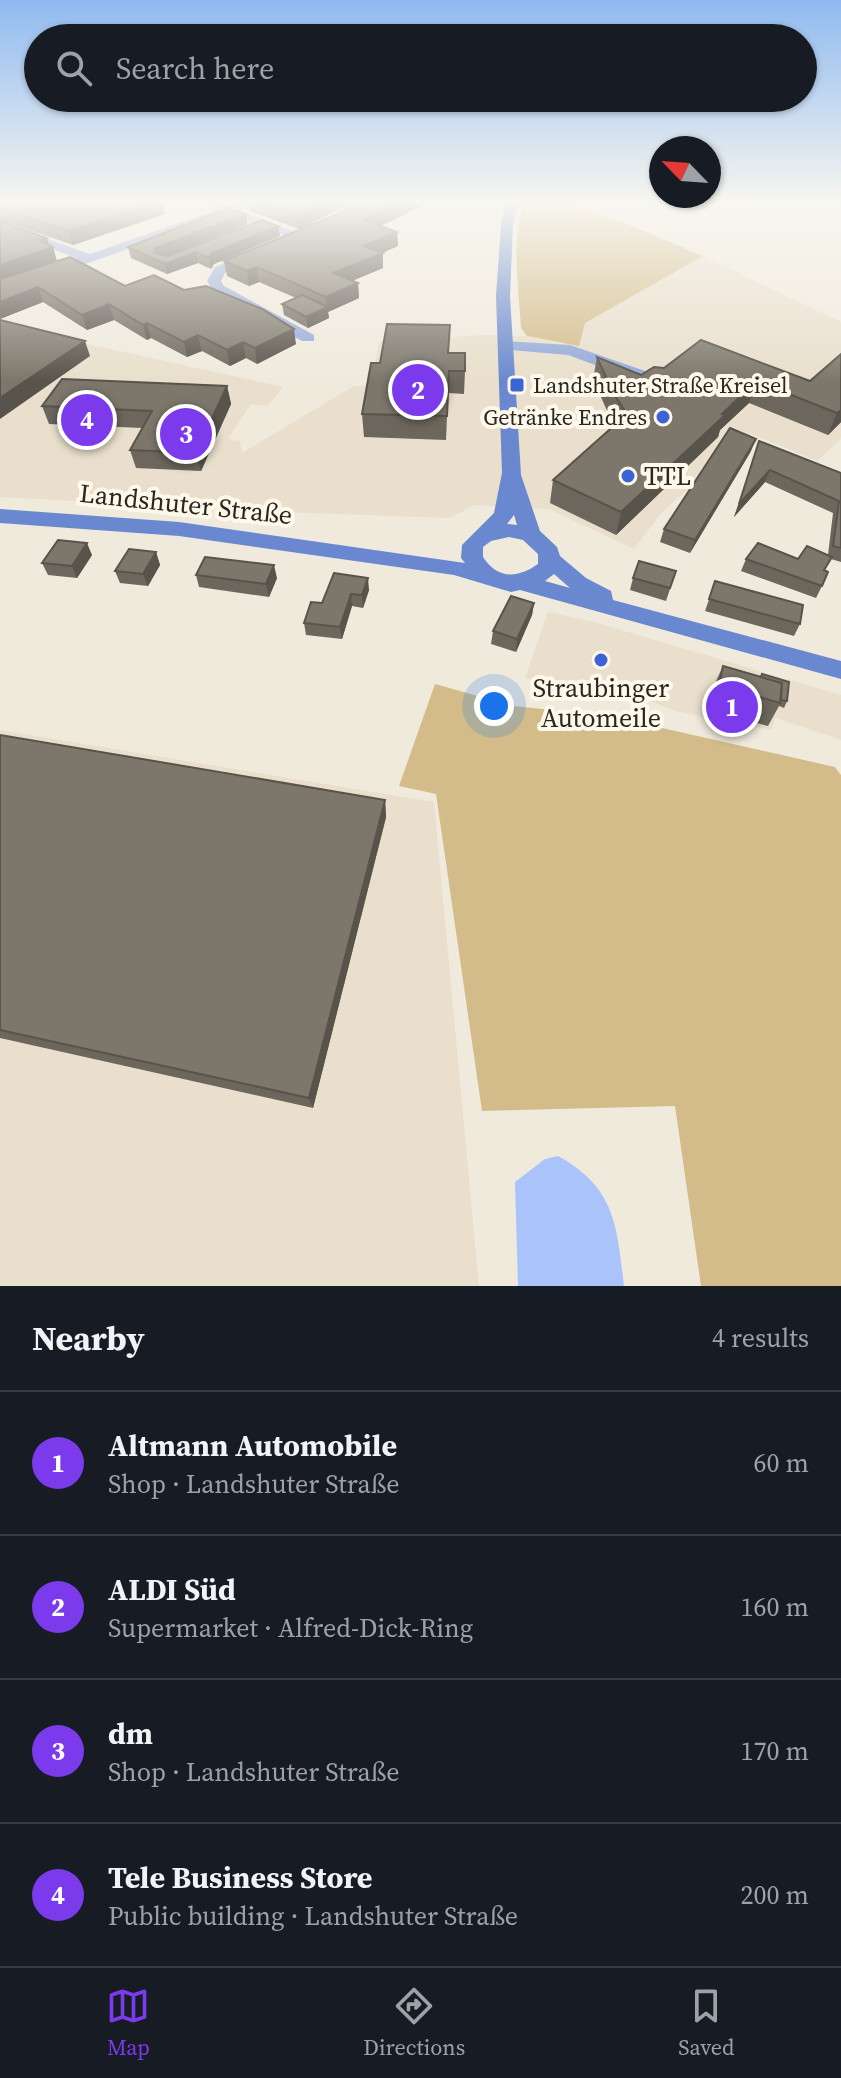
<!DOCTYPE html>
<meta charset="utf-8">
<style>
body{margin:0;font-family:"Source Serif 4",serif;background:#20242c;color:#f1f3f6}
.compass{position:absolute;left:649px;top:136px;width:72px;height:72px;border-radius:50%;background:#171b24;box-shadow:0 2px 6px #0004;rotate:295deg}
.you{position:absolute;left:494px;top:706px;width:28px;height:28px;margin:-20px;border:6px solid #fff;border-radius:50%;background:#1a73e8;box-shadow:0 0 0 12px #1a73e833}
.badge{display:grid;place-items:center;width:52px;height:52px;border-radius:50%;background:#7c3aed;color:#fff;font-size:26px;font-weight:700}
.pin{position:absolute;translate:-50% -50%;border:4px solid #fff;box-shadow:0 2px 8px #0006}
.list{margin:0;padding:0;list-style:none}
h2{display:flex;justify-content:space-between;align-items:center;height:104px;margin:0;padding:0 32px;font-size:34px}
h2 small{font-size:26px;font-weight:400;color:#9ea1a6}
.list li{display:grid;grid-template-columns:52px 1fr auto;gap:24px;align-items:center;box-sizing:border-box;height:144px;padding:0 32px;border-top:2px solid #363941}
.list b{display:block;font-size:30px;white-space:nowrap}
.list p{margin:0;font-size:26px;white-space:nowrap;color:#9ea1a6}
.list em{font-size:26px;font-style:normal;color:#9ea1a6}
.icon{flex:none;width:44px;height:44px;fill:none;stroke:currentColor;stroke-width:2;stroke-linecap:round;stroke-linejoin:round}
.map{position:relative;flex:none;width:841px;height:1286px;overflow:hidden}
.search{position:absolute;background:#171b24;box-shadow:0 2px 6px #0004;left:24px;right:24px;top:24px;height:88px;display:flex;align-items:center;gap:20px;box-sizing:border-box;padding:0 28px;border-radius:44px;color:#9ea1a6;font-size:30px}
.sheet{height:680px;background:#171b24}
nav{display:flex;justify-content:space-around;align-items:center;box-sizing:border-box;height:112px;border-top:2px solid #363941;background:#171b24;font-size:22px;color:#9ea1a6}
nav a{display:grid;justify-items:center;gap:4px}
nav .on{color:#7c3aed}
.map>svg:first-child{display:block}
.built{fill:#e9dfcc}
.green{fill:#d3bc8a}
.water{fill:#aac3fb}
.lines{fill:none;stroke-linecap:round;stroke-linejoin:round}
.minor{fill:#94a9da;fill-rule:evenodd}
.secondary{fill:#6a88cf;fill-rule:evenodd}
.wall{fill:#6c665c}
.shaded-wall{fill:#58534b}
.building{fill:#7d776b;stroke:#58534b;stroke-width:2}
.poi-dot{fill:#3d64d6;stroke:#fef8ea;stroke-width:3}
.labels{text-anchor:middle;stroke-width:8;stroke-linejoin:round;paint-order:stroke}
.far-poi-label{font-size:22px;fill:#2a2723;stroke:#fef8ea;text-anchor:start}
.poi-label{font-size:26px;fill:#2a2723;stroke:#fef8ea;text-anchor:start}
.street-label{font-size:26px;fill:#2a2723;stroke:#fef8ea}
</style>
<div class="map">
<svg width="841" height="1286" viewBox="0 0 841 1286">
<rect width="100%" height="100%" fill="#f0eadd"/>
<!-- built -->
<g class="built">
<path d="M703,256l138,66v117l-24,22 -65,-27 -89,77 -29,38 -85,-40 -75,-4 -24,13 -171,-6 -279,-15v-153l23,-14 260,57 -15,19 -17,-2 -23,35 12,2 2,12 112,-67h18l7,-45 106,-6 42,1 36,8 22,-21z"/>
<path d="M548,612l46,10 247,73v45l-66,-22 -3,12 -97,-19 -35,-14 -66,-5 -49,-14z"/>
<path d="M0,730l434,72 45,484h-479z"/>
</g>
<!-- green -->
<g class="green">
<path d="M525,201c60,0 122,32 178,55l-118,67 -6,23 -52,-10 -6,-8c-2,-41 -11,-88 4,-127z"/>
<path d="M435,684l79,22 95,10 226,51 6,8v511h-140l-26,-180 -193,5 -46,-317 -37,-8z"/>
</g>
<!-- water -->
<path class="water" d="M558,1156c58,32 59,71 66,130h-106l-3,-104 30,-23z"/>
<g class="lines">
<!-- minor -->
<g class="minor">
<path d="M197,201c10,-1 17,2 27,4 9,1 23,-4 34,-4l-19,9 66,26 -11,3 -67,-25 -227,80v-9l77,-27 -77,-28v-8l90,32 126,-44z"/>
<path d="M248,253l12,3 -35,17 -4,8 3,5 90,49v6h-12l-88,-49 -7,-11 8,-14z"/>
<path d="M504,341l66,4 81,28 2,4 -8,5 -6,-1 -71,-26 -70,-6v-6z"/>
</g>
<!-- secondary -->
<path class="secondary" d="M506,201h12l-5,24 -3,71 11,179 19,56 17,16 3,9 26,22 25,13 2,9 228,61v18l-321,-89 -9,2 -57,-17 -275,-39 -179,-13v-14l179,13 286,41 -4,-5 1,-13 32,-32 8,-40 -6,-177 5,-71zM514,515l3,10 -10,-1zM509,537l14,3 15,14v10c-20,14 -40,16 -55,-7v-10l8,-6zM554,574l16,14 -25,-7z"/>
</g>
<!-- wall -->
<g class="wall">
<path d="M0,201h166l-4,1 3,12 -92,31 -73,-25z"/>
<path d="M248,201h108l-57,28 -49,-18z"/>
<path d="M360,201h71l-50,25 16,6 1,14 -17,7 2,15 -31,13 6,2 1,15 -31,14 1,6 -21,10 -24,-13 -2,-11 14,-6 -37,-16 -10,4 -22,-10 -3,-15 111,-46z"/>
<path d="M246,214l1,10 -80,32 113,-20 -66,28 -3,5 -13,-6 -31,11 -36,-16 -3,-11z"/>
<path d="M50,246l3,1 4,14 68,25 171,58 -39,20 -11,-6 -16,8 -28,-15 -15,6 -36,-19 -4,2 -33,-20 -27,10 -44,-28 -43,17z"/>
<path d="M449,353l16,18 -1,23 -16,-1 -2,47 -82,-3 -2,-23 18,-51z"/>
<path d="M841,354v68l-13,13 -79,-32 -29,27 -2,7 -102,98 -66,-32 3,-23 63,-55 -8,-12 -15,-34 4,-22 44,18 169,6z"/>
<path d="M227,386l4,18 -30,67 -65,-3 -6,-18 12,-22 -93,-4 -7,-18z"/>
<path d="M759,441l82,32v89l-10,-3 -6,11 -3,16 -6,12 -75,-27 5,-12h52l30,-4 5,-42 -68,-31 -31,35z"/>
<path d="M751,451l-61,102 -30,-11 4,-13z"/>
<path d="M156,552l4,13 -12,21 -28,-3 -5,-12z"/>
<path d="M92,555l-15,23 -29,-3 -6,-12z"/>
<path d="M676,571l-10,30 -36,-11 3,-12z"/>
<path d="M334,573l35,17 -6,18 -11,-2 -10,33 -36,-4 -2,-12 18,-20z"/>
<path d="M196,575l81,3 -8,19 -70,-10z"/>
<path d="M715,582l85,42 -6,12 -89,-25z"/>
<path d="M534,603l-2,12 -16,37 -25,-8 2,-13z"/>
<path d="M723,666l37,11 2,-3 25,27 -3,7 -5,-2 -11,20 -30,-8 -2,3 -29,-9 5,-22z"/>
<path d="M0,735l385,65 1,17 -73,291 -313,-70z"/>
</g>
<!-- shaded-wall -->
<g class="shaded-wall">
<path d="M146,201h20l-4,1 3,12 -92,31 -4,-14z"/>
<path d="M328,201h28l-57,28 -2,-14z"/>
<path d="M404,201h27l-66,32 -1,-13z"/>
<path d="M246,214l1,10 -89,35 -4,-6 1,-5z"/>
<path d="M278,226l2,10 -66,28 -3,5 -2,-11 3,-5z"/>
<path d="M397,232l1,14 -34,15 -1,-15z"/>
<path d="M47,238l3,10 3,-1 4,15 -57,20v-17l39,-25z"/>
<path d="M196,252l2,11 -31,11 -2,-10z"/>
<path d="M383,253v15l-49,20 -1,-15z"/>
<path d="M257,267l2,15 -10,4 -2,-15z"/>
<path d="M358,283l1,15 -31,14 1,6 -21,10 -2,-11 21,-10 -1,-10z"/>
<path d="M38,287l5,15 -43,17v-17z"/>
<path d="M109,304l5,16 -27,10 -5,-15z"/>
<path d="M147,323l4,15 -4,2 -4,-15z"/>
<path d="M294,329l2,15 -39,20 -2,-16z"/>
<path d="M198,335l4,16 -15,6 -3,-15z"/>
<path d="M85,341l5,15 -90,63v-21z"/>
<path d="M243,342l3,16 -16,8 -3,-16z"/>
<path d="M756,381l-7,22 -29,27 -2,7 -102,98 5,-23z"/>
<path d="M227,386l4,18 -30,67 -5,-18z"/>
<path d="M841,410v12l-13,13 9,-22z"/>
<path d="M756,439l-5,12 -61,102 5,-13z"/>
<path d="M770,470l-5,12 -31,35 5,-13z"/>
<path d="M87,543l5,12 -15,23 -5,-12z"/>
<path d="M156,552l4,13 -12,21 -5,-12z"/>
<path d="M274,565l3,13 -8,19 -3,-13z"/>
<path d="M368,578l1,12 -6,18 -1,-13z"/>
<path d="M351,594l1,12 -10,33 -2,-12z"/>
<path d="M534,603l-2,12 -16,37 1,-13z"/>
<path d="M385,800l1,17 -73,291 -4,-10z"/>
</g>
<!-- building -->
<g class="building">
<path d="M0,201h162l-93,30 -69,-23z"/>
<path d="M257,201h71l-31,14z"/>
<path d="M360,201h44l-40,19 33,12 -34,14 20,7 -50,20 25,10 -32,14 -69,-30 -10,4 -23,-10 111,-46z"/>
<path d="M228,208l18,6 -91,34 -1,5 14,3 94,-36 16,6 -66,27 -3,5 -13,-6 -31,12 -37,-17z"/>
<path d="M0,221l47,17 -8,2 14,7 -53,18z"/>
<path d="M70,257l55,29 29,-11 30,15 22,-4 56,23 32,20 -39,19 -12,-6 -16,8 -29,-15 -14,7 -37,-19 -4,2 -34,-21 -27,11 -44,-28 -38,15v-23z"/>
<path d="M302,295l26,12 -22,10 -24,-13z"/>
<path d="M0,320l85,21 -85,57z"/>
<path d="M387,324l63,1 -2,28h17v18h-16l-2,45 -85,-2 9,-51h9z"/>
<path d="M701,340l109,41 31,-27v56l-4,3 -81,-32 -34,33 3,1 -104,97 -68,-32 74,-66 -15,-23 -15,-34 44,18 13,-8 10,1z"/>
<path d="M62,379l165,7 -31,67 -66,-3 22,-39 -110,-5z"/>
<path d="M730,428l26,11 -61,101 -31,-11z"/>
<path d="M759,441l82,32v75l-8,-2 6,-45 -69,-31 -31,34z"/>
<path d="M58,540l29,3 -15,23 -30,-3z"/>
<path d="M758,543l40,16 9,-13 25,11 -8,13 4,2 -6,14 -76,-27z"/>
<path d="M129,549l27,3 -13,22 -28,-3z"/>
<path d="M205,557l69,8 -8,19 -70,-9z"/>
<path d="M639,561l37,10 -6,17 -37,-10z"/>
<path d="M334,573l34,5 -6,17 -11,-1 -11,33 -36,-4 7,-21 11,1z"/>
<path d="M715,581l88,24 -3,19 -91,-25z"/>
<path d="M511,596l23,7 -17,36 -24,-8z"/>
<path d="M723,666l59,17 -2,20 -31,-9 -1,4 -30,-9z"/>
<path d="M762,674l27,8 -2,19 -6,-1 1,-17 -21,-6z"/>
<path d="M0,735l385,65 -76,298 -309,-68z"/>
</g>
<!-- sky -->
<linearGradient id="sky" x2="0" y2="1"><stop stop-color="#8fbaf0"/><stop offset="0.53" stop-color="#f8f6f0"/><stop offset="1" stop-color="#f8f6f0" stop-opacity="0"/></linearGradient>
<rect width="841" height="381" fill="url(#sky)"/>
<!-- markers -->
<g class="poi-dot">
<rect x="509" y="377" width="16" height="16" rx="4"/>
<circle cx="663" cy="417" r="8"/>
<circle cx="628" cy="476" r="8"/>
<circle cx="601" cy="660" r="8"/>
</g>
<g class="labels">
<!-- far-poi labels -->
<g class="far-poi-label">
<text x="533" y="393">Landshuter Straße Kreisel</text>
<text x="647" y="425" text-anchor="end">Getränke Endres</text>
</g>
<!-- poi labels -->
<g class="poi-label">
<text x="644" y="485">TTL</text>
<text x="601" y="697" text-anchor="middle">Straubinger<tspan x="601" dy="30">Automeile</tspan></text>
</g>
<!-- street labels -->
<g class="street-label">
<text transform="translate(186 504) rotate(6)" y="9">Landshuter Straße</text>
</g>
</g>
</svg>
<svg class="compass" viewBox="-18 -18 36 36"><path d="M0-13l5 13h-10z" fill="#e53935"/><path d="M0 13l5-13h-10z" fill="#9ea1a6"/></svg>
<div class="you"></div>
<div class="pin badge" style="left:732px;top:707px">1</div>
<div class="pin badge" style="left:418px;top:390px">2</div>
<div class="pin badge" style="left:186px;top:434px">3</div>
<div class="pin badge" style="left:87px;top:420px">4</div>
<div class="search"><svg class="icon" aria-label="search" viewBox="0 0 24 24"><circle cx="10" cy="10" r="6"/><path d="M15 15l6 6"/></svg>Search here</div>
</div>
<section class="sheet">
<h2>Nearby<small>4 results</small></h2>
<ul class="list">
<li><span class="badge">1</span><div><b>Altmann Automobile</b><p>Shop · Landshuter Straße</p></div><em>60 m</em></li>
<li><span class="badge">2</span><div><b>ALDI Süd</b><p>Supermarket · Alfred-Dick-Ring</p></div><em>160 m</em></li>
<li><span class="badge">3</span><div><b>dm</b><p>Shop · Landshuter Straße</p></div><em>170 m</em></li>
<li><span class="badge">4</span><div><b>Tele Business Store</b><p>Public building · Landshuter Straße</p></div><em>200 m</em></li>
</ul>
</section>
<nav>
<a class="on"><svg class="icon" aria-label="map" viewBox="0 0 24 24"><path d="M3 6l6-2 6 2 6-2v14l-6 2-6-2-6 2zM9 4v14M15 6v14"/></svg>Map</a>
<a><svg class="icon" aria-label="directions" viewBox="0 0 24 24"><path d="M12 3l9 9-9 9-9-9zM9 14v-3h6M13 9l2 2-2 2"/></svg>Directions</a>
<a><svg class="icon" aria-label="saved" viewBox="0 0 24 24"><path d="M7 4h10v16l-5-4-5 4z"/></svg>Saved</a>
</nav>
